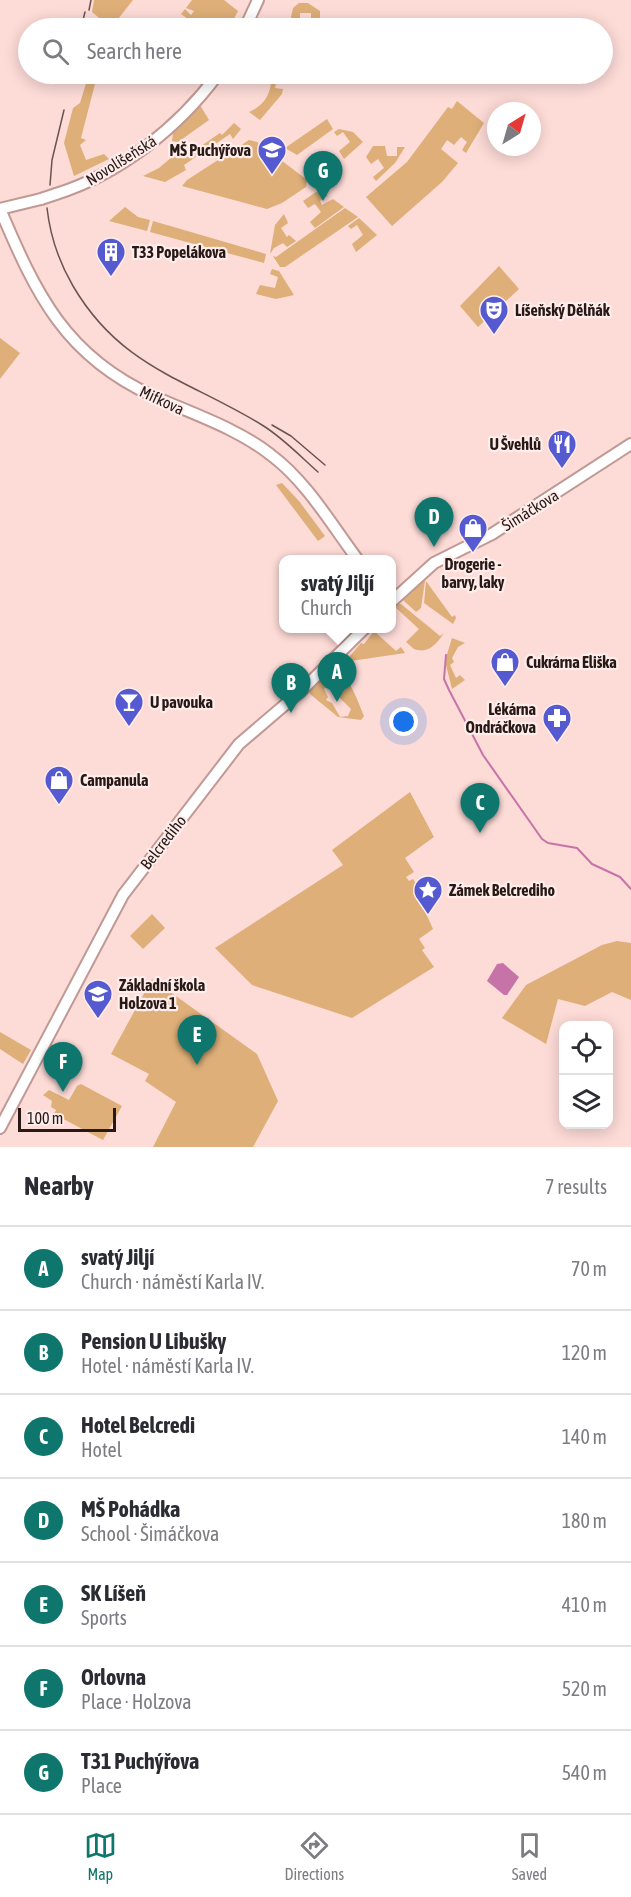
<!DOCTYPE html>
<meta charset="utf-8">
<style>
body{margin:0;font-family:"Asap Condensed",sans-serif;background:#f7f7f7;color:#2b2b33}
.controls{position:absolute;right:18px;bottom:18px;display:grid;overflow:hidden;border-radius:12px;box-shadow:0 3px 15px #0003}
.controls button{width:54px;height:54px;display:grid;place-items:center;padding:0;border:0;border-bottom:2px solid #e1e1e2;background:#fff;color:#2b2b33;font:30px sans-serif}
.compass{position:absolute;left:487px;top:102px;width:54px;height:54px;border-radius:50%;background:#fff;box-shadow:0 3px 15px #0003;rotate:37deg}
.scale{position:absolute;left:18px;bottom:15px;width:98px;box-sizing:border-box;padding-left:6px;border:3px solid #281917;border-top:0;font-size:16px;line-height:21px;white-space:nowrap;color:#281917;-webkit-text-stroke:4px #feedea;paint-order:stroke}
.you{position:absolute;left:404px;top:722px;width:21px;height:21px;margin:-15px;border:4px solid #fff;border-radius:50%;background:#1a73e8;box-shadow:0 0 0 9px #1a73e833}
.badge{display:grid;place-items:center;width:39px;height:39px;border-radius:50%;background:#0f766e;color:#fff;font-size:20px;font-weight:700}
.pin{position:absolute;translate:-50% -50px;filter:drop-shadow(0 2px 3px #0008)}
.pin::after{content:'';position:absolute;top:32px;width:21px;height:18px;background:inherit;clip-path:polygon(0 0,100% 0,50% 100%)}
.popup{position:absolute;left:279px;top:555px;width:117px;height:78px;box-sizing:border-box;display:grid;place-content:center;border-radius:12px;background:#fff;filter:drop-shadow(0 2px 4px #0005);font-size:20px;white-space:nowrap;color:#7c7c81}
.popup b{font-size:22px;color:#2b2b33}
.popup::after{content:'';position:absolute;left:50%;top:100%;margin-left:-12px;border:12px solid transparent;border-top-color:#fff}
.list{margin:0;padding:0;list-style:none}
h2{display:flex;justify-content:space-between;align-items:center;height:78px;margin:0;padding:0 24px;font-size:26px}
h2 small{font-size:20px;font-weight:400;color:#7c7c81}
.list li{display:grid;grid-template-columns:39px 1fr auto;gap:18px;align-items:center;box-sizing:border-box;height:84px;padding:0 24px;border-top:2px solid #e1e1e2}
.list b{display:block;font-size:22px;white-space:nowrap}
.list p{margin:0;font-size:20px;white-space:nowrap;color:#7c7c81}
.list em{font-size:20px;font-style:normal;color:#7c7c81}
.icon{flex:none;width:33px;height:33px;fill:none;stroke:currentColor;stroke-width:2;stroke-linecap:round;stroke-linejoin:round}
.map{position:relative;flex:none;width:631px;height:1147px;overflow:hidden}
.search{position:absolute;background:#fff;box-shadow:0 3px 15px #0003;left:18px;right:18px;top:18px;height:66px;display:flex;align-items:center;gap:15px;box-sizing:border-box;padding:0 21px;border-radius:33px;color:#7c7c81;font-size:22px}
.sheet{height:666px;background:#fff}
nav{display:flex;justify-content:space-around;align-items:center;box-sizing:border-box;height:84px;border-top:2px solid #e1e1e2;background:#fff;font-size:16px;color:#7c7c81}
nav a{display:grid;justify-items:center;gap:3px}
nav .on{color:#0f766e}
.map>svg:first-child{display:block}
.green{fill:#deaf78;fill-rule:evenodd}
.water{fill:#c674a8}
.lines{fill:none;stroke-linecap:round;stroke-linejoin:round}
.stream{stroke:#c674a8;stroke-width:2}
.secondary-casing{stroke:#c19994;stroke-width:14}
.secondary{stroke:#fff;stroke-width:10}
.tram{stroke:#695452;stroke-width:1.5}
.secondary-bridge-casing{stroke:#c19994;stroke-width:14;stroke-linecap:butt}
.secondary-bridge{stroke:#fff;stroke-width:10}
.labels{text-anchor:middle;stroke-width:4.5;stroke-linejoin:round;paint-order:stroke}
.poi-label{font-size:16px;font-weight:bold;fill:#281917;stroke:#feedea;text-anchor:start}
.street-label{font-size:16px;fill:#281917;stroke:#feedea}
</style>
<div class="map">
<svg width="631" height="1147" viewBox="0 0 631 1147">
<rect width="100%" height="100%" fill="#fddbd7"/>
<!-- green -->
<g class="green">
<path d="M94,0h39l-22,28 -19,-16z"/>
<path d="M192,0h32l14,11 -9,17h-29l-19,-14 4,-5 6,6 3,-4 -8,-3z"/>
<path d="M299,3h9l12,8v12l-9,1v-11h-11v7l-10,2 3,-14z"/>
<path d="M272,74h6l-3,14 8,1 -1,5 -22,26 -11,-8c18,-8 22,-20 23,-38z"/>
<path d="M88,77l8,3 -15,58 5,2 -6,5 6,15 18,-6 5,5 -35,17 -10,-33 9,-35 7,-5z"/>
<path d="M457,101l27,22 -18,30 -4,-3 5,-8 -6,-5 -7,8 -7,-5 -6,9 17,14 -16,19 -50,44 -26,-29 41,-35 41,-55 4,2z"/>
<path d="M200,105l9,15 -31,22 -6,-1 1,-8z"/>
<path d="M327,119l6,10 -36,26 -12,-7z"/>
<path d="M234,123l7,6 -8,10 -3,-5 -46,31 2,5 -21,12 -22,-6 16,-8 13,-11 16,-2 32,-22 2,2z"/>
<path d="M339,129l14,3 10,10 -19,17 -5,-8 11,-9 -7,-10 -6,4 -3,-4z"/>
<path d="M249,140l8,2 45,34 5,4 -1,7 -24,16 -15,6 -85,-23 5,-6z"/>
<path d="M373,146h12l2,10h10v-9h8l-10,16 -19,18 -3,-4 11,-9 -6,-9 -7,5 -5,-7z"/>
<path d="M316,192l12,3 -8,6 2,4 11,-6 11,8 -29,21 -5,-6 11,-10 -6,-8 -7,4 -5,-7z"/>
<path d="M125,207l13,10 12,3 -3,11 -38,-10z"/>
<path d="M345,208l13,9 -73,50h-5l-7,-11 3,1z"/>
<path d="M284,214l4,9 -7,5 6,9 2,-2 7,6 -9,6 -4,-4 -9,5 -4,6 5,-29z"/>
<path d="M359,218l18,17 -21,17 -4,-8 11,-9 -6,-10 -6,4 -3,-3z"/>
<path d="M153,221l113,33 -2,9 -114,-31z"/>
<path d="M499,266l20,23 -41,38 -18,-21z"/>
<path d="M272,269l7,2 15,24 -18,4 -20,-5 4,-9 15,3 3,-11 -8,-3z"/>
<path d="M0,338l20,15 -20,26z"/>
<path d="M282,483l17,18 26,35 -7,5 -42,-56z"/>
<path d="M422,581h3l-4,27 -5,4 -14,-13z"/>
<path d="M426,581l26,36 3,-2 1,3 -3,6 -29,-21z"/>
<path d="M397,604h4l39,32 4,-3c-8,12 -16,21 -30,16l-8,-7 13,-13 -23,-21z"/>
<path d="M374,631l22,20 5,-4 4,6 -54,8 -2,-4 12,-14 3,1z"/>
<path d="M452,638l13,5 -7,4 -6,11 2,4 -4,3 6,13 4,-3 5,5 -13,9 -7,-28z"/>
<path d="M333,669c15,2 25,33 31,47l-3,4 -23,-3 -28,-23 -1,-3zM328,686l7,6 5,-4 3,4 -5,4 13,13 -3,7 -8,1 -8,-14 -6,-3 2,-3 -4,-8z"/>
<path d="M410,792l24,45 -29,21 9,14 -8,5 3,4 4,-2 7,11 -4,1 17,38 -14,10 6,9 -3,2 12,17 -82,51 -100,-33 -37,-37 128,-83 -11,-15z"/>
<path d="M152,914l13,14 -22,21 -13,-13z"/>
<path d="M617,941l14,2v57l-19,-8 -27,14 -27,-7 -12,45 -44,-26 24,-33 76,-40z"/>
<path d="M152,979l105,75 21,47 -25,46h-100l23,-45 -31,-21 4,-7 -38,-20z"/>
<path d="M0,1032l31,18 -8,14 -23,-15z"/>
<path d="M81,1084l41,22 -19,34 -49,-26 2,-4 -5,-3 1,-6 -9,-6 6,-5 20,10 8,-14z"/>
</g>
<!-- water -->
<path class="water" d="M503,963l16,14 -12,18h-3l-17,-14 10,-17z"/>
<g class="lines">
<!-- stream -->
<path class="stream" d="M446,655l-2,24 5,11 34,65 59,84 6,4 29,5 15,16 28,13 11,12"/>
<!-- secondary casing -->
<g class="secondary-casing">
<g id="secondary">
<path d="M245,28l13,-28"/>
<path d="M56,194c64,-20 123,-67 162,-120"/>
<path d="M0,209c36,85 65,147 153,187 40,18 84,32 118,59 36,27 60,69 87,105"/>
<path d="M0,209l41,-10"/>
<path d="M391,602l43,-39 58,-29 139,-90"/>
<path d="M0,1128l123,-233 116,-151 62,-53 64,-63"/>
</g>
</g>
<!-- secondary -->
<use href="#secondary" class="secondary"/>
<!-- tram -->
<g class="tram">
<path d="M89,10l2,-10"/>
<path d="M81,28l4,-16"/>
<path d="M50,185l2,-25 12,-50"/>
<path d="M47,208c3,27 12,54 26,78 48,82 114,93 189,139 20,12 38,31 56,47"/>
<path d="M272,425l19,11 34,29"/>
</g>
<!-- secondary-bridge casing -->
<g class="secondary-bridge-casing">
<path id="secondary-bridge" d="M41,199l15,-5"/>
</g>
<!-- secondary-bridge -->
<use href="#secondary-bridge" class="secondary-bridge"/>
</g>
<!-- icons -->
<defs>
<g id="school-pin" transform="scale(1.5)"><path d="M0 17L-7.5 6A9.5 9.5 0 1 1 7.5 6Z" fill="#555ad1" stroke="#feedea"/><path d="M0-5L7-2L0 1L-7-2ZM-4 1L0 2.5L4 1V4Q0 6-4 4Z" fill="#fff"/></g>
<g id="building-pin" transform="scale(1.5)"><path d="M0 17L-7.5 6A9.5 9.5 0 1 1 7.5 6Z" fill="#555ad1" stroke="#feedea"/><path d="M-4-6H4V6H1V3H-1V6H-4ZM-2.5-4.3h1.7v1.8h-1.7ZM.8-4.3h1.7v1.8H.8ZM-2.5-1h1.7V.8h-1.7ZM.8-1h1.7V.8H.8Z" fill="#fff"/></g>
<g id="theatre-pin" transform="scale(1.5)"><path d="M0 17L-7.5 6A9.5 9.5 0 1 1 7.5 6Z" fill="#555ad1" stroke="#feedea"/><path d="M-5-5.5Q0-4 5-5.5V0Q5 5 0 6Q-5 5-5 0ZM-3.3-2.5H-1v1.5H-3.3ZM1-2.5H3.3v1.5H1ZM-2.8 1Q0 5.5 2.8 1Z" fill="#fff"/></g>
<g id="restaurant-pin" transform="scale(1.5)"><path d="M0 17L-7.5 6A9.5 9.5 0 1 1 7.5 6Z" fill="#555ad1" stroke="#feedea"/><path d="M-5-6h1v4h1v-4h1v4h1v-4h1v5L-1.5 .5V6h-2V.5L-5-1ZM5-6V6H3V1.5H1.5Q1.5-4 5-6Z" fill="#fff"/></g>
<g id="shop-pin" transform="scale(1.5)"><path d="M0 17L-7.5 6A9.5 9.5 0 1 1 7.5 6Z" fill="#555ad1" stroke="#feedea"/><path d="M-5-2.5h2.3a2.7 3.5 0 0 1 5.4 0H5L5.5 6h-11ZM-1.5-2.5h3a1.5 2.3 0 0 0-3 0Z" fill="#fff"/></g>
<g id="bar-pin" transform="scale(1.5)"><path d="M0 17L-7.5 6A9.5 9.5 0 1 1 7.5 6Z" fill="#555ad1" stroke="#feedea"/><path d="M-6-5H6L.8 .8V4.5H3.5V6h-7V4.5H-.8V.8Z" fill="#fff"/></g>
<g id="pharmacy-pin" transform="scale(1.5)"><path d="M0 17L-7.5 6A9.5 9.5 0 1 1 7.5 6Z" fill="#555ad1" stroke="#feedea"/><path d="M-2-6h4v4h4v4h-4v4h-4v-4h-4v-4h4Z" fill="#fff"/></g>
<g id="sight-pin" transform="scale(1.5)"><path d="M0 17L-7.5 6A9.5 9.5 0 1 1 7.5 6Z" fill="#555ad1" stroke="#feedea"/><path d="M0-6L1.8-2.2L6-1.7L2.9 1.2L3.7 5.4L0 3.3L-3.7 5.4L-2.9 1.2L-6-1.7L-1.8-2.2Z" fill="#fff"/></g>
</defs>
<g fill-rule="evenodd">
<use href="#school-pin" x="272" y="150"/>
<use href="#building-pin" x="111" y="252"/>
<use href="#theatre-pin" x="494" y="310"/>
<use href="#restaurant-pin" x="562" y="444"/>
<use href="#shop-pin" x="473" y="528"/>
<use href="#shop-pin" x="505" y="662"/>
<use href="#bar-pin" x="129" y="702"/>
<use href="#pharmacy-pin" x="557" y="718"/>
<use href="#shop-pin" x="59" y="780"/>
<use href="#sight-pin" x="428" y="890"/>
<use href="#school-pin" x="98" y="994"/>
</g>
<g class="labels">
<!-- poi labels -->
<g class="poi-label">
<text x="251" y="156" text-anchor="end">MŠ Puchýřova</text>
<text x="132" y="258">T33 Popelákova</text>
<text x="515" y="316">Líšeňský Dělňák</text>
<text x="541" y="450" text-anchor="end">U Švehlů</text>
<text x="473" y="570" text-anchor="middle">Drogerie -<tspan x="473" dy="18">barvy, laky</tspan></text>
<text x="526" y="668">Cukrárna Eliška</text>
<text x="150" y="708">U pavouka</text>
<text x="536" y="715" text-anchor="end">Lékárna<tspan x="536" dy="18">Ondráčkova</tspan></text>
<text x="80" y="786">Campanula</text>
<text x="449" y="896">Zámek Belcrediho</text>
<text x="119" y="991">Základní škola<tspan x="119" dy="18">Holzova 1</tspan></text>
</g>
<!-- street labels -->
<g class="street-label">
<text transform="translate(121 160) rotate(-32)" y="6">Novolíšeňská</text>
<text transform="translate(162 400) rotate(25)" y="6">Mifkova</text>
<text transform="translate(530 510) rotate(-32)" y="6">Šimáčkova</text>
<text transform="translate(163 842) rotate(-52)" y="6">Belcrediho</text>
</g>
</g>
</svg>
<div class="controls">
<button><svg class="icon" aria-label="locate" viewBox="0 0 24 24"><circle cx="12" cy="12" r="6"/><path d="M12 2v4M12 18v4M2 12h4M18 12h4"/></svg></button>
<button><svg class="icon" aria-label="layers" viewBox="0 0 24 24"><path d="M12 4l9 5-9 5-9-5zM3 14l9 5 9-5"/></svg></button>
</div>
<svg class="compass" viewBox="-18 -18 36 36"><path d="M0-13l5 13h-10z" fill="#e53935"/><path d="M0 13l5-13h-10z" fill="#7c7c81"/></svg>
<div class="scale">100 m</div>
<div class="you"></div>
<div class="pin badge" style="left:337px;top:702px">A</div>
<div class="popup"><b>svatý Jiljí</b>Church</div>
<div class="pin badge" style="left:291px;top:713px">B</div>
<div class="pin badge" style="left:480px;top:833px">C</div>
<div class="pin badge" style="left:434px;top:547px">D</div>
<div class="pin badge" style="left:197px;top:1065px">E</div>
<div class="pin badge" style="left:63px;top:1092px">F</div>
<div class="pin badge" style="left:323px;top:201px">G</div>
<div class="search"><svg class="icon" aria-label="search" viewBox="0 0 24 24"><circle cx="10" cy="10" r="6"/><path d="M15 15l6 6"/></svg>Search here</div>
</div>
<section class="sheet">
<h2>Nearby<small>7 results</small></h2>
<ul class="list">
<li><span class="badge">A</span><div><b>svatý Jiljí</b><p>Church · náměstí Karla IV.</p></div><em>70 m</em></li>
<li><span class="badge">B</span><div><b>Pension U Libušky</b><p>Hotel · náměstí Karla IV.</p></div><em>120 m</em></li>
<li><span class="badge">C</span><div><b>Hotel Belcredi</b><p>Hotel</p></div><em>140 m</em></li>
<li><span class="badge">D</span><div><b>MŠ Pohádka</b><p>School · Šimáčkova</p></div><em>180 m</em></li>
<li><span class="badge">E</span><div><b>SK Líšeň</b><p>Sports</p></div><em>410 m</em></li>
<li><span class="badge">F</span><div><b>Orlovna</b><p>Place · Holzova</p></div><em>520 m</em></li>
<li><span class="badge">G</span><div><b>T31 Puchýřova</b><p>Place</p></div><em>540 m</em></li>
</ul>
</section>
<nav>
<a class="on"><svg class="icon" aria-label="map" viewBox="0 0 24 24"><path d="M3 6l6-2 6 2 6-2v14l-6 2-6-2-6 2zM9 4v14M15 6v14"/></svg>Map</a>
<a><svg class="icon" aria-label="directions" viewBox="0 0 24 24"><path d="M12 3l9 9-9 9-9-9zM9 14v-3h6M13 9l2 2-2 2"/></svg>Directions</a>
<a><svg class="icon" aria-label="saved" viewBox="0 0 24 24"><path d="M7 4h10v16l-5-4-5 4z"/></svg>Saved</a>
</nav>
